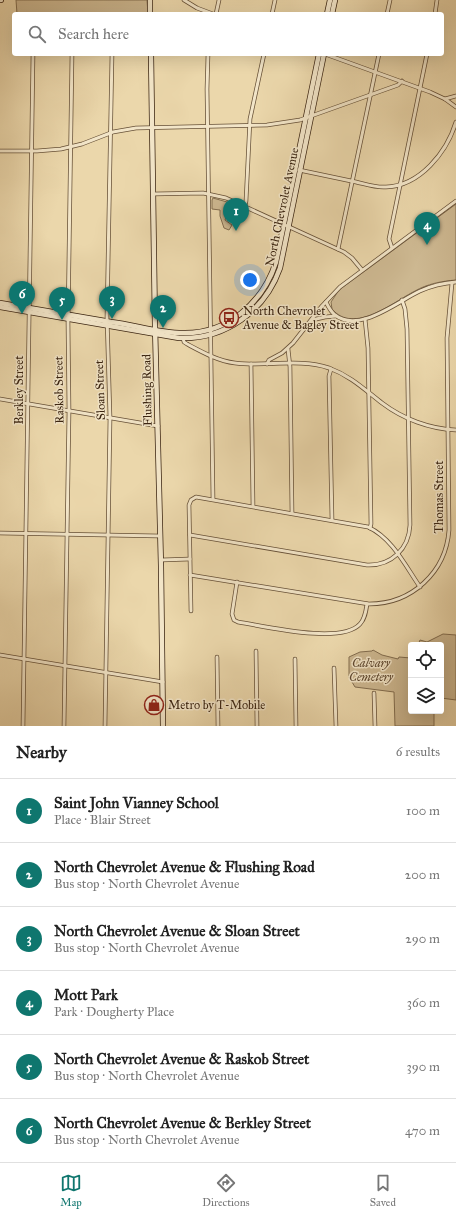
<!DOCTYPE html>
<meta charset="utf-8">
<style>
body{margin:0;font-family:"IM FELL Great Primer",serif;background:#f2f2f2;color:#222}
.controls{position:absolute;right:12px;bottom:12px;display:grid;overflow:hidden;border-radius:4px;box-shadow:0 4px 16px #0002}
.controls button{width:36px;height:36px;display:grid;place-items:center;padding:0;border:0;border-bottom:1px solid #e0e0e0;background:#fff;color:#222;font:20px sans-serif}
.you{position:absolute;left:250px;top:280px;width:14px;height:14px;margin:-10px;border:3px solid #fff;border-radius:50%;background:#1a73e8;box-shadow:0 0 0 6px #1a73e833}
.badge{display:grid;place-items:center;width:26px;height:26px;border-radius:50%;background:#0f766e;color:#fff;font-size:13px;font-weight:700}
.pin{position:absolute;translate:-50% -33px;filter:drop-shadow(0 1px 2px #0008)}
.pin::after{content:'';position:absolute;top:21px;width:14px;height:12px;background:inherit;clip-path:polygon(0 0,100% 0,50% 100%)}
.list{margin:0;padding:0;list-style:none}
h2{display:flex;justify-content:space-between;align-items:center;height:52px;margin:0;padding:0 16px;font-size:17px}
h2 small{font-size:13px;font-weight:400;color:#767676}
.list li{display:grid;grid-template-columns:26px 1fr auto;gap:12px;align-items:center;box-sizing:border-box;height:64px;padding:0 16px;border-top:1px solid #e0e0e0}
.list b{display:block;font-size:15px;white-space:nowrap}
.list p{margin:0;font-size:13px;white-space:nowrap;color:#767676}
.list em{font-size:13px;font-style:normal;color:#767676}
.icon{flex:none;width:22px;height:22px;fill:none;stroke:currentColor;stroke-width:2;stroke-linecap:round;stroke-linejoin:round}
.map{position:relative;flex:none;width:456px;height:726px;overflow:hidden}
.search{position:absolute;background:#fff;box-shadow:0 4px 16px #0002;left:12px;right:12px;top:12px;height:44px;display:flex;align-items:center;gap:10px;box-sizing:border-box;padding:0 14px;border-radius:4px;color:#767676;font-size:15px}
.sheet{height:436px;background:#fff}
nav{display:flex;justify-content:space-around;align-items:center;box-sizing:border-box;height:56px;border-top:1px solid #e0e0e0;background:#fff;font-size:11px;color:#767676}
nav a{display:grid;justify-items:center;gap:2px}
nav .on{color:#0f766e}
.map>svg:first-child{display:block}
.green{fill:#cdb891;stroke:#836e50}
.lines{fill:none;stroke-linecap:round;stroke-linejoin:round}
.street-casing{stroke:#665037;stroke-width:4.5}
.secondary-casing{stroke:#392310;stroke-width:6}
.street{stroke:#f2e5c8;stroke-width:3}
.secondary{stroke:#f2e5c8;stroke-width:4.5}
.labels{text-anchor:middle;stroke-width:3;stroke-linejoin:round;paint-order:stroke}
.street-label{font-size:12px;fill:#392310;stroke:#f2e5c8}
.poi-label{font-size:12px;fill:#392310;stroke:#f2e5c8;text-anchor:start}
.park-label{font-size:12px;font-style:italic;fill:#5e4830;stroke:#f2e5c8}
</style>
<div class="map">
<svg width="456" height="726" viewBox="0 0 456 726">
<rect width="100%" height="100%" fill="#ebd7ab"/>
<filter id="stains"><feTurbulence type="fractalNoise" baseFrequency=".005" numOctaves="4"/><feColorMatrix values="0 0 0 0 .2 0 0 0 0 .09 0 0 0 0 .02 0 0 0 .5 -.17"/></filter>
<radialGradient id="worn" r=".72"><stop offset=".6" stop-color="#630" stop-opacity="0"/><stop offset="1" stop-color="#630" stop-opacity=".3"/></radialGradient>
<!-- green -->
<g class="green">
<path d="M16,0h131l1,14h-131z"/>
<path d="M213,198l14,4 1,11 -3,7 7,5 -3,5 -5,-2 -4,-12v-6l-8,-1v-9z"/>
<path d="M456,204v76c-14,1 -29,4 -41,11 -22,11 -61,44 -83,18l-1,-7 8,-12z"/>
<path d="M443,634l13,1v65l-15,-2v-53h-23l2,-5 7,2z"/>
<path d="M373,650l9,5 16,4 1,-2 12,1v53h23v15h-39l-1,-34 -39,-5 -6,-10v-20l11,-5 12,-1z"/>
</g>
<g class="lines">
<!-- street casing -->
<g class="street-casing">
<g id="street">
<path d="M184,0l13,8 16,6"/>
<path d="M216,14l3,-14"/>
<path d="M272,14l3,-14"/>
<path d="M387,14l3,-14"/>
<path d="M435,14l2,-14"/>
<path d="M208,54l-1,35 6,410"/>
<path d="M325,54l105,38 15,7 11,8"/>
<path d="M445,99l11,-3"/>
<path d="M0,151h37l24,-2 21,-5 31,-12 23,-4 131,-3 33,-5 98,-35 4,-4"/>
<path d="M299,170c19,4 38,8 57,12 9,2 20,6 30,5 34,-1 61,-35 70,-65"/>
<path d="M153,194l50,-1 23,5 118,54 8,6 10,12"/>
<path d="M245,206l1,-5 4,-82 14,-65"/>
<path d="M392,248l-3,-9 38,-185"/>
<path d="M338,249l41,-195"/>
<path d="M326,302c2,4 4,9 9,13 24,19 63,-14 85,-24 11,-5 24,-8 36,-9"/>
<path d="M365,319l3,29 3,176 -1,4"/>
<path d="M312,320l13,-3 11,-1"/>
<path d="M183,338l1,4 3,2c15,8 31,17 48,19 31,4 64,-5 94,5 22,8 36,22 53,35 21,16 48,26 74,27"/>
<path d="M288,349l2,18 2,146"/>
<path d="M251,364l2,142"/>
<path d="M267,364l2,-4 13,-7 11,-10 29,-37 18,-19 116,-86"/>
<path d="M331,369l-2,7 3,144"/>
<path d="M0,399l158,27"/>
<path d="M0,533l160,3"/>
<path d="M190,535l177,30c24,1 42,-16 43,-40l-3,-196 -2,-20 -3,-9"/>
<path d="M161,560l29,-1"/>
<path d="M190,575l179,29c43,0 77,-32 80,-74l-2,-192 5,-55"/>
<path d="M237,582l-5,32 2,6 4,2c26,4 103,23 122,2 5,-5 6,-13 7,-20"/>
<path d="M191,611l-2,-106 2,-5 5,-3 172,30c24,11 37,38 52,60"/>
<path d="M256,651l1,75"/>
<path d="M0,655l163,27"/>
<path d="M217,657l1,69"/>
<path d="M295,659l1,67"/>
<path d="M334,668l2,58"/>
<path d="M374,693l1,33"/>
<path d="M23,726l10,-672"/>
<path d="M64,726l5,-315 -1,-88 4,-269"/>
<path d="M105,726l5,-308 -3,-101 5,-263"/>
</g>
</g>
<!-- secondary casing -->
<g class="secondary-casing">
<g id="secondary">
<path d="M0,0h1"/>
<path d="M150,0v14"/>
<path d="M327,14l3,-14"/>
<path d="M332,14l3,-14"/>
<path d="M151,54l4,272 6,240 2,160"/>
<path d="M0,303c37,6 74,13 111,19 24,3 48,11 72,11 44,1 80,-30 93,-71l43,-208"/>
<path d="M0,307l179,31c46,2 86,-27 101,-70l44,-214"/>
</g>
</g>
<!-- street -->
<use href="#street" class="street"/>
<!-- secondary -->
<use href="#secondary" class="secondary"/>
</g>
<!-- icons -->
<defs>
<g id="bus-ring" transform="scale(1)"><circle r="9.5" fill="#f2e5c8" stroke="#8f2418" stroke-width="1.5"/><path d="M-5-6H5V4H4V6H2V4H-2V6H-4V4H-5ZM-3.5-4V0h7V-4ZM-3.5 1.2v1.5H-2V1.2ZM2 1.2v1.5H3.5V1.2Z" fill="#8f2418"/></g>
<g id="shop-ring" transform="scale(1)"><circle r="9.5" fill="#f2e5c8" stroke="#8f2418" stroke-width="1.5"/><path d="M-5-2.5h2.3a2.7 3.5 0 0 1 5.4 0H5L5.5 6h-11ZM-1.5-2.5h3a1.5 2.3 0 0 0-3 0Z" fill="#8f2418"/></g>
</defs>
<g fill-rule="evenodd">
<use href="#bus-ring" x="229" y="318"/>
<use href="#shop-ring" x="154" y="705"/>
</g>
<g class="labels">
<!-- street labels -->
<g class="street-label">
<text transform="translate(282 207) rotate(-78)" y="4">North Chevrolet Avenue</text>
<text transform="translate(19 390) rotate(-90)" y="4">Berkley Street</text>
<text transform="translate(59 390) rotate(-91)" y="4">Raskob Street</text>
<text transform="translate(100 390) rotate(-92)" y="4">Sloan Street</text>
<text transform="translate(147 390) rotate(-91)" y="4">Flushing Road</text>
<text transform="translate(439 497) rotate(-90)" y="4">Thomas Street</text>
</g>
<!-- poi labels -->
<g class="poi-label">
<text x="243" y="315">North Chevrolet<tspan x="243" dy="14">Avenue &amp; Bagley Street</tspan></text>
<text x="168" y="709">Metro by T-Mobile</text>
</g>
<!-- park labels -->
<g class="park-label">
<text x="371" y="667">Calvary<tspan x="371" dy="14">Cemetery</tspan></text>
</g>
</g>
<rect width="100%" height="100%" filter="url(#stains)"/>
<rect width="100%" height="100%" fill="url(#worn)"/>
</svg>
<div class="controls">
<button><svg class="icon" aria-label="locate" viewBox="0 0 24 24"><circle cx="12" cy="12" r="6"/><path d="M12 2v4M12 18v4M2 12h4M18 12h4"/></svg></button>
<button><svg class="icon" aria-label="layers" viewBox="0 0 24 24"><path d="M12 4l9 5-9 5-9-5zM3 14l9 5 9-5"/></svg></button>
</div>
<div class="you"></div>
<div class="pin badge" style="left:236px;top:231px">1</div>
<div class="pin badge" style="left:163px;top:328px">2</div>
<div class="pin badge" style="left:112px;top:319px">3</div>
<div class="pin badge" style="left:427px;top:245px">4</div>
<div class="pin badge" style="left:62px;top:320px">5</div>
<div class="pin badge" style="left:22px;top:314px">6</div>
<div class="search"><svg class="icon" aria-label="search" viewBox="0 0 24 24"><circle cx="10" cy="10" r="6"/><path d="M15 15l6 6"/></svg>Search here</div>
</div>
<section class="sheet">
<h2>Nearby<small>6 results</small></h2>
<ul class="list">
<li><span class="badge">1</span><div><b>Saint John Vianney School</b><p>Place · Blair Street</p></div><em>100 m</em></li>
<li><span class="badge">2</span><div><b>North Chevrolet Avenue &amp; Flushing Road</b><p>Bus stop · North Chevrolet Avenue</p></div><em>200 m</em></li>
<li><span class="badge">3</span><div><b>North Chevrolet Avenue &amp; Sloan Street</b><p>Bus stop · North Chevrolet Avenue</p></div><em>290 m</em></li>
<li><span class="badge">4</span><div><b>Mott Park</b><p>Park · Dougherty Place</p></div><em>360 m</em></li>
<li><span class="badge">5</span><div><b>North Chevrolet Avenue &amp; Raskob Street</b><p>Bus stop · North Chevrolet Avenue</p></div><em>390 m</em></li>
<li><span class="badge">6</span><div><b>North Chevrolet Avenue &amp; Berkley Street</b><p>Bus stop · North Chevrolet Avenue</p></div><em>470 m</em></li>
</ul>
</section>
<nav>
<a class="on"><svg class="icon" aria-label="map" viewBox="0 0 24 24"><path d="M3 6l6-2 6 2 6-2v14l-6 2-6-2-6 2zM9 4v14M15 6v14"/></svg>Map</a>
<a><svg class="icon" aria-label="directions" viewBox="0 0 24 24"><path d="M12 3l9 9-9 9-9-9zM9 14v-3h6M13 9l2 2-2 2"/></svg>Directions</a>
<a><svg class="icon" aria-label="saved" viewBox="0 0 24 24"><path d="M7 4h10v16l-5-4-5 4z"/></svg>Saved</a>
</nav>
